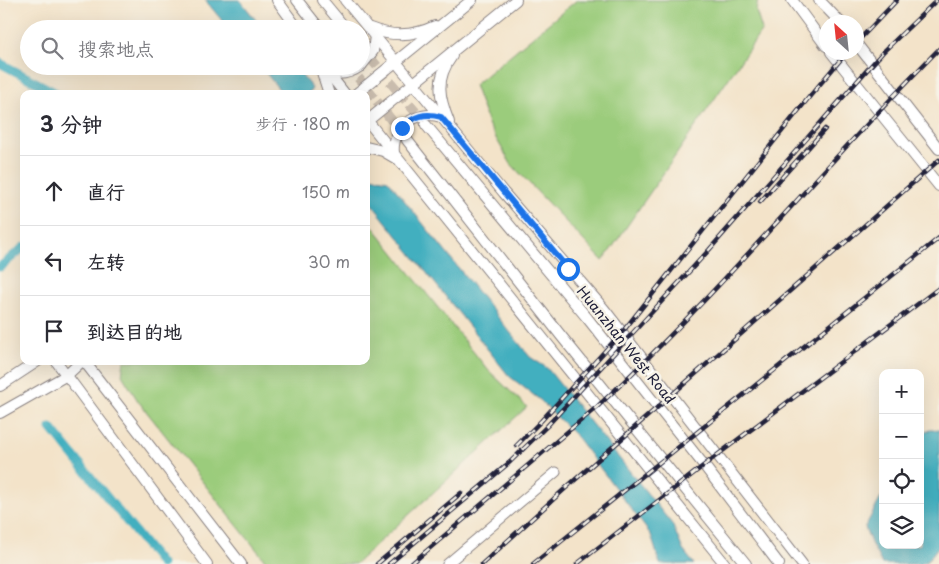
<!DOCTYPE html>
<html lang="zh">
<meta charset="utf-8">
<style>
body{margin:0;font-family:"Playpen Sans","LXGW WenKai TC",sans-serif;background:#f7f7f7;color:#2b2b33}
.controls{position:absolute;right:15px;bottom:15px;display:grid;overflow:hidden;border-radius:10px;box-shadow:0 5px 20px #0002}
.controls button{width:45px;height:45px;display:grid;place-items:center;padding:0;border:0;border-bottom:1px solid #e1e1e2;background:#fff;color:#2b2b33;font:25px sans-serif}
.compass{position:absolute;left:819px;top:15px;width:45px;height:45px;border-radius:50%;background:#fff;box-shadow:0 5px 20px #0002;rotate:333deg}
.stop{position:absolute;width:15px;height:15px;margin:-11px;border:4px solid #1a73e8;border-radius:50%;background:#fff}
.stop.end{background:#1a73e8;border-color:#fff;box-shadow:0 1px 5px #0008}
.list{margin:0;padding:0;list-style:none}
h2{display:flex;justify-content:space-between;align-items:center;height:65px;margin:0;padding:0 20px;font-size:21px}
h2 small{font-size:16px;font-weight:400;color:#7c7c81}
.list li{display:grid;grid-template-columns:32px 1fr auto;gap:15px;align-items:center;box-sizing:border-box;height:70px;padding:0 20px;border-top:1px solid #e1e1e2}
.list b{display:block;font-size:19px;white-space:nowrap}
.list em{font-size:16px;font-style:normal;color:#7c7c81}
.icon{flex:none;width:28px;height:28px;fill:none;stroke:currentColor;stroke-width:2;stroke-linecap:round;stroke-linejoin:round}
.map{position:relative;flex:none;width:939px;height:564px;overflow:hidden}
.search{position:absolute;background:#fff;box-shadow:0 5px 20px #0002;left:20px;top:20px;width:350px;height:55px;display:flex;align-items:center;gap:12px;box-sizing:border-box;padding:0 18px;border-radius:28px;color:#7c7c81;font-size:19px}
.panel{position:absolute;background:#fff;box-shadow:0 5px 20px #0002;left:20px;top:90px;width:350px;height:275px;border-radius:10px}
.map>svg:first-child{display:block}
.green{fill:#9bcc7b;stroke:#5e775b}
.water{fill:#42afbf;stroke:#32687d}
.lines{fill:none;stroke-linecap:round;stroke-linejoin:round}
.canal{stroke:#42afbf;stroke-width:9}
.secondary-tunnel{stroke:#c9bcad;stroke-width:10;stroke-dasharray:10 5;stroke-linecap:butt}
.tertiary-casing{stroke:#8a8282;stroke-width:11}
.secondary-casing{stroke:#8a8282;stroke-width:12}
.tertiary{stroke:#fff;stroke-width:9}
.secondary{stroke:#fff;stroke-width:10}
.rail-casing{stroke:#22223b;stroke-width:4.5}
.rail{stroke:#f7f3e8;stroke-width:2.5;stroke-dasharray:8;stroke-linecap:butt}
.route{stroke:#1a73e8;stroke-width:6}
.labels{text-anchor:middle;stroke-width:5;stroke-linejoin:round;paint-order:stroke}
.street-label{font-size:14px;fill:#22223b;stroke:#f7f3e8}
</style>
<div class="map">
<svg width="939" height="564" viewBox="0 0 939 564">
<rect width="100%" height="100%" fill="#f7f3e8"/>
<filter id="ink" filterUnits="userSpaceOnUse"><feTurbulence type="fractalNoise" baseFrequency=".02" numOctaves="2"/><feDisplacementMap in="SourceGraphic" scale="10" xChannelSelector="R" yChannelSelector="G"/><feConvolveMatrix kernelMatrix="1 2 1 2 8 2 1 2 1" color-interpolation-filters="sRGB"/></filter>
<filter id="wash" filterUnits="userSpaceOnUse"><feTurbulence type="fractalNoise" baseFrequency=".0096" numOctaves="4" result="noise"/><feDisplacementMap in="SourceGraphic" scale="20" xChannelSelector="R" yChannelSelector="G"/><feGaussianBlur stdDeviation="1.12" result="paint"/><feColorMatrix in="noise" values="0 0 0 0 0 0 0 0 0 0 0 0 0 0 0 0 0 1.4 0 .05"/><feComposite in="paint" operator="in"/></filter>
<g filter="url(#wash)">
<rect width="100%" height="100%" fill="#f3e3c9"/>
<!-- green -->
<g class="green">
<path d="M577,0h181l-2,11 6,19 -159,231 -92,-97 -22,-38 -15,-41z"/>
<path d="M366,218l122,152 39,37 -172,157h-87l-130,-163 -16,-26 2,-14h242z"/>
</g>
<!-- water -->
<g class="water">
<path d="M205,0h35l23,29h-34z"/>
<path d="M260,66h34l18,22 -3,6h-26z"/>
<path d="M366,176l22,4 142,177 17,11 125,156 11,26 11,14h-34l-9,-29 -76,-100 -35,-35 -31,-24 -142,-178z"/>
<path d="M930,430h9v116l-12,15 -6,3h-39l-11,-21 -6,-16 18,-33v51h37v-112z"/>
</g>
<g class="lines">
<!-- canal -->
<g class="canal">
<path d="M0,63l58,31"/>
<path d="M0,267l24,-20"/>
<path d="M51,428l110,136"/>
</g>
</g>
</g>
<g filter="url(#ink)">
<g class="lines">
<!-- secondary-tunnel -->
<g class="secondary-tunnel">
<path d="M361,47l63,75"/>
<path d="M349,66l58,74"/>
</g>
<!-- tertiary casing -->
<g class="tertiary-casing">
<path id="tertiary" d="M447,564l109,-92"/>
</g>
<!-- secondary casing -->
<g class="secondary-casing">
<g id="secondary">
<path d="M277,0l21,29"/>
<path d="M297,0l23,29"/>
<path d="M322,0l24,29"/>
<path d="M345,0l159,193 100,116 198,255"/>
<path d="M792,0l34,46"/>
<path d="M819,0l21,22"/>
<path d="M370,28c22,9 44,8 65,-2"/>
<path d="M856,43l83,106"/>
<path d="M831,52l108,134"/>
<path d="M320,66l9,28"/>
<path d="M361,66l12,-15 2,-15"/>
<path d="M327,71l18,23"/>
<path d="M327,72c13,4 23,2 34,-6"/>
<path d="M356,94l116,-94"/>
<path d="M366,119l359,445"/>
<path d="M366,122l150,-122"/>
<path d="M449,122c-10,-25 -14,-43 3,-66"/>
<path d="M426,125l162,194 115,145 76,100"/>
<path d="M407,140l155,197 184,227"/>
<path d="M366,147l17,4 12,7"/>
<path d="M394,154c-3,-27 24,-45 47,-37"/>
<path d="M56,361l151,203"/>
<path d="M84,361l157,203"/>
<path d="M0,386l38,-25"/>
<path d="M0,413l67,-38 15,-14"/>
</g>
</g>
<!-- tertiary -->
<use href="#tertiary" class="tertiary"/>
<!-- secondary -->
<use href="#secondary" class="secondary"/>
<!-- rail casing -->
<g class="rail-casing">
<g id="rail">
<path d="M856,43l41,-43"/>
<path d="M760,202l65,-73"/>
<path d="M516,446l25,-25 83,-91 186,-234 37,-44"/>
<path d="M377,564l84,-71"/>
<path d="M389,564l121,-102 37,-36 162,-176 143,-163 31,-35 54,-52"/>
<path d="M411,564l187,-158c121,-112 225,-240 341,-357"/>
<path d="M482,564l86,-78 371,-326"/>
<path d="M533,564l406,-326"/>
<path d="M577,564l139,-108 223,-168"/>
</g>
</g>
<!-- rail -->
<use href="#rail" class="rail"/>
</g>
</g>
<g class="lines" filter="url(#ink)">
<!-- route -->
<path class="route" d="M402,128c12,-12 23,-16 39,-11l127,152"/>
</g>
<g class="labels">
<!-- street labels -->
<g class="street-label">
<text transform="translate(626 345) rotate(51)" y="5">Huanzhan West Road</text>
</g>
</g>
</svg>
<div class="controls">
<button>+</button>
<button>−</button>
<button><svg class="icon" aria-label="locate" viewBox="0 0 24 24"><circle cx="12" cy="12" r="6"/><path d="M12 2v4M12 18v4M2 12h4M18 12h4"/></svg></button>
<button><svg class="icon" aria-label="layers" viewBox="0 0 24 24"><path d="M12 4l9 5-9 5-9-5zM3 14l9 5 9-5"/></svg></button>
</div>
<svg class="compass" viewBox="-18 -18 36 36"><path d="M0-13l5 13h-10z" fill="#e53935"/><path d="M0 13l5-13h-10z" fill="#7c7c81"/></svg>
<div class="stop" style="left:568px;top:269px"></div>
<div class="stop end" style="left:402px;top:128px"></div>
<div class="search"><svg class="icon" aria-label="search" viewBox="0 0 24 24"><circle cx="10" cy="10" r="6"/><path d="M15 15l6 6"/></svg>搜索地点</div>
<section class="panel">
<h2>3 分钟<small>步行 · 180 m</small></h2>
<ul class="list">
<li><svg class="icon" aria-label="ahead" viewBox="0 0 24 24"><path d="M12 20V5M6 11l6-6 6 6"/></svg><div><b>直行</b></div><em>150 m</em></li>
<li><svg class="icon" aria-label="left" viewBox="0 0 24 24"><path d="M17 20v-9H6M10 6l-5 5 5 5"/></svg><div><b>左转</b></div><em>30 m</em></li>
<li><svg class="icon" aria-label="arrive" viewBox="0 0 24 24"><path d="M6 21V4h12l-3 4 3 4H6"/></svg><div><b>到达目的地</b></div></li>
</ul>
</section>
</div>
